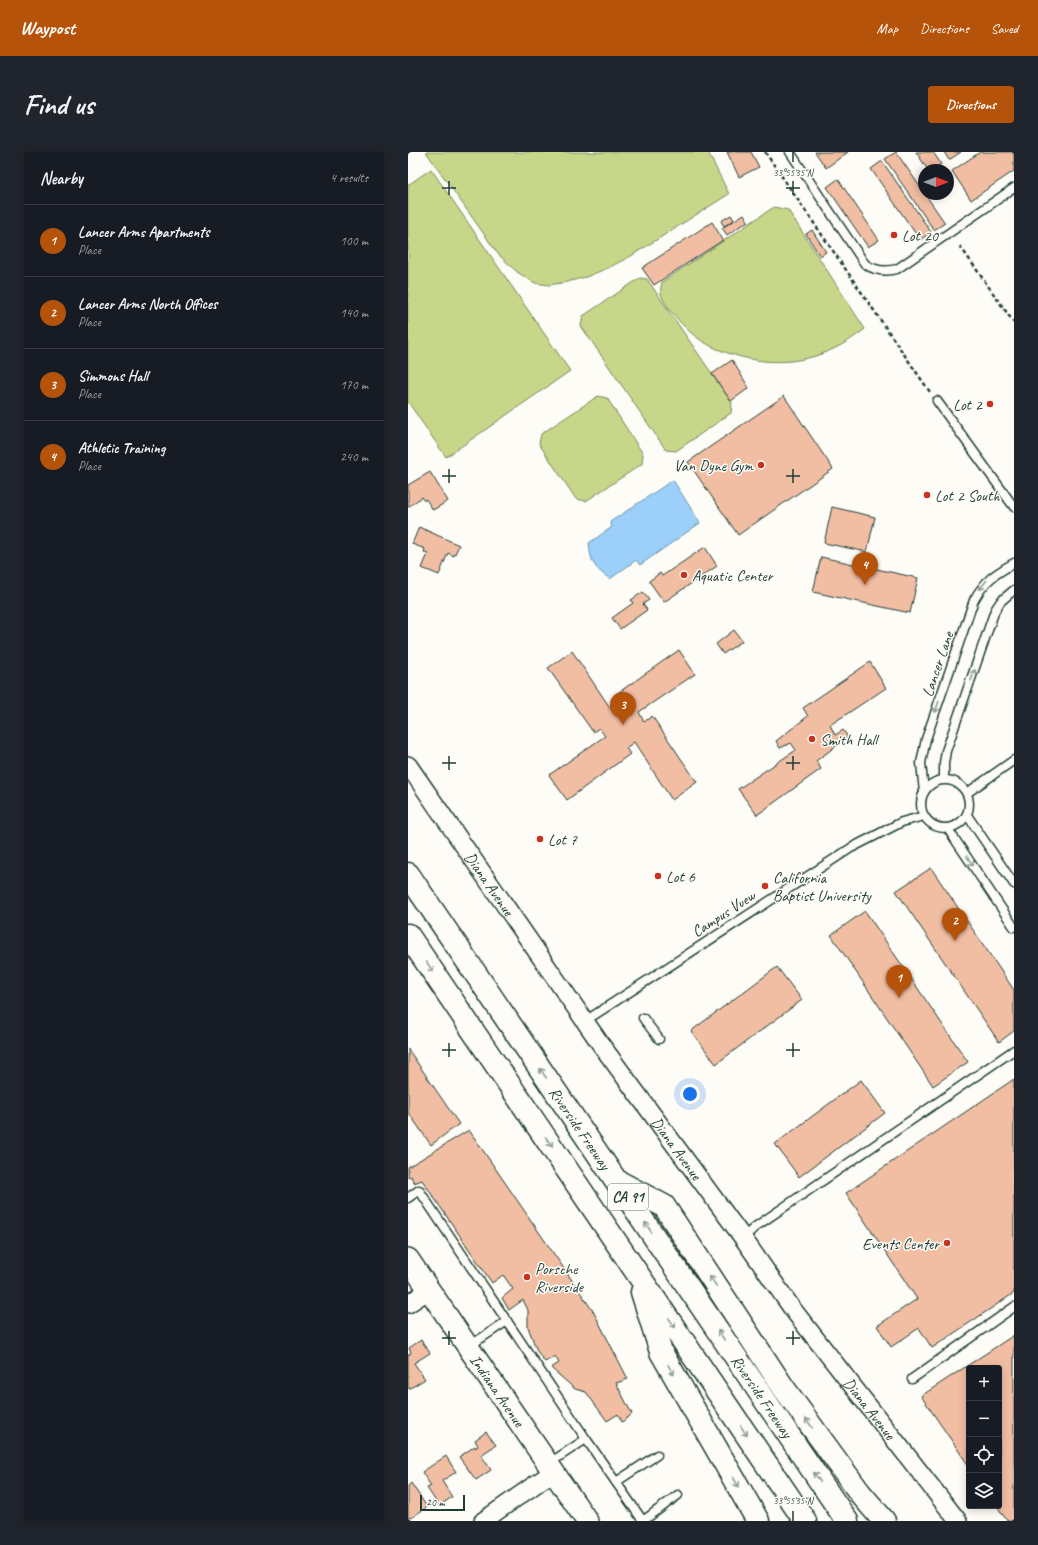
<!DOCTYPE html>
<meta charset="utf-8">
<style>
body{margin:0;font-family:Caveat,sans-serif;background:#20242c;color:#f1f3f6}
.controls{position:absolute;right:12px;bottom:12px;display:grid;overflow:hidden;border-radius:4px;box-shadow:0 2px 10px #0003}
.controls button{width:36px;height:36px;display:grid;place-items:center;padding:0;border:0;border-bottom:1px solid #363941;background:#171b24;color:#f1f3f6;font:20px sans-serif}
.compass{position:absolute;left:510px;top:12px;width:36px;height:36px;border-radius:50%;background:#171b24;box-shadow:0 2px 10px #0003;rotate:90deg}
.scale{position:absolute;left:12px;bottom:10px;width:45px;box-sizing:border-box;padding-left:4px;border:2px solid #1f3d34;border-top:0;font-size:11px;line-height:14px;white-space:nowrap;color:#1f3d34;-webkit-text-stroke:3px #fdfcf7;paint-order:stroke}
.you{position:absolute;left:282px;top:942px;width:14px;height:14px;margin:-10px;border:3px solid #fff;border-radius:50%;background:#1a73e8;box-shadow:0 0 0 6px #1a73e833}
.badge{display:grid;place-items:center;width:26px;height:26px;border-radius:50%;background:#b45309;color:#fff;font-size:13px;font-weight:700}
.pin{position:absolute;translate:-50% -33px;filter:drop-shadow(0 1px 2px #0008)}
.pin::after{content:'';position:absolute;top:21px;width:14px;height:12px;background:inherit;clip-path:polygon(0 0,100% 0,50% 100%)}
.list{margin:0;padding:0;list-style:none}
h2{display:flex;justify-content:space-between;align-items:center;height:52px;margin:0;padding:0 16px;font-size:17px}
h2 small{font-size:13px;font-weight:400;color:#9ea1a6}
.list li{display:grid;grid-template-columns:26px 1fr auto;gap:12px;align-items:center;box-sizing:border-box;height:72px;padding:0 16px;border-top:1px solid #363941}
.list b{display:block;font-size:15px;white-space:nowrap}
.list p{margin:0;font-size:13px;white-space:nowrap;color:#9ea1a6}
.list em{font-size:13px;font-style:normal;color:#9ea1a6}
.icon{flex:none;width:22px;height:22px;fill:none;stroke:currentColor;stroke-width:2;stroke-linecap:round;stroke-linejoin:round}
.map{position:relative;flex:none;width:606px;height:1369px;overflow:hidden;border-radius:4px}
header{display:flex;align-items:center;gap:24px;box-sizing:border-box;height:56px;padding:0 20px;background:#b45309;color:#fff}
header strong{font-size:19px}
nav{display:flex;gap:22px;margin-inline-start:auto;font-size:14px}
.intro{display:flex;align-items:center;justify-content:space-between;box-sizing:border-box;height:96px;padding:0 24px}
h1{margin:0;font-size:28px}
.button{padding:10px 18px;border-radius:4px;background:#b45309;color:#fff;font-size:14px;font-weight:700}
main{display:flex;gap:24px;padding:0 24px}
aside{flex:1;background:#171b24;border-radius:4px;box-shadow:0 2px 10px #0003}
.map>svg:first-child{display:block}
.green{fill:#c7d689;stroke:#738a5e}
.water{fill:#9cd0fa;stroke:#6a95ab}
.building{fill:#f1bea3;stroke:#1f3d34}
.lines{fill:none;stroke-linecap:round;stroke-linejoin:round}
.service-casing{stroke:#1f3d34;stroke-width:11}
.minor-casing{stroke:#1f3d34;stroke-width:20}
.tertiary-casing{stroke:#1f3d34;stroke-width:24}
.motorway-casing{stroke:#1f3d34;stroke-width:25}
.path{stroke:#1f3d34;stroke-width:2.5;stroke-dasharray:4 3;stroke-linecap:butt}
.service{stroke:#fdfcf7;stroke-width:8}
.minor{stroke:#fdfcf7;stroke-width:17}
.tertiary{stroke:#fdfcf7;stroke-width:21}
.motorway{stroke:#fdfcf7;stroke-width:22}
.oneway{stroke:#8e9c96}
.ticks{fill:none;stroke:#1f3d34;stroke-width:1.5}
.poi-dot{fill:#c8321e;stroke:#fdfcf7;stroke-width:1.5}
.labels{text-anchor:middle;stroke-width:3;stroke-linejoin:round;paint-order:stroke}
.shield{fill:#fdfcf7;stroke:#62766e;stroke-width:1}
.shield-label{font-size:15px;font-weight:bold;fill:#1f3d34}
.poi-label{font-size:16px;fill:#1f3d34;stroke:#fdfcf7;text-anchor:start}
.street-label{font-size:16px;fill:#1f3d34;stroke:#fdfcf7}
.ticks-label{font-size:10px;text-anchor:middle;fill:#1f3d34;stroke:#fdfcf7;stroke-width:3;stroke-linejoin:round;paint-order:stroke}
</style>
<header>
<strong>Waypost</strong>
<nav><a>Map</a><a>Directions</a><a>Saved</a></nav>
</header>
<div class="intro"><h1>Find us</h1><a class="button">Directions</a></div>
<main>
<aside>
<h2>Nearby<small>4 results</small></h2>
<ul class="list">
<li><span class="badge">1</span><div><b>Lancer Arms Apartments</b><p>Place</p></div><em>100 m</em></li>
<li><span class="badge">2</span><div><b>Lancer Arms North Offices</b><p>Place</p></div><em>140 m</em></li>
<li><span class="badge">3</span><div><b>Simmons Hall</b><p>Place</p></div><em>170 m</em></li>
<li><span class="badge">4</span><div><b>Athletic Training</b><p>Place</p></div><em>240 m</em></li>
</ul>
</aside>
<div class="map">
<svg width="606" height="1369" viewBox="0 0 606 1369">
<rect width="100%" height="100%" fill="#fdfcf7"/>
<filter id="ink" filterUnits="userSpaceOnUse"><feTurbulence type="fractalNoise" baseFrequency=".025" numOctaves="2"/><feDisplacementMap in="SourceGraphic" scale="8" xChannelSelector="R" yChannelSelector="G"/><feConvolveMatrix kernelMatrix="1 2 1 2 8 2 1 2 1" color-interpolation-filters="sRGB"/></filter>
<g filter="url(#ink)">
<!-- green -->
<g class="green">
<path d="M18,0h282l21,42 -98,62 -21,11 -24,10 -19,5 -18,3 -14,-2 -18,-11 -19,-18z"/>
<path d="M23,17l139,202 -124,86 -38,-55v-217z"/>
<path d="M366,55l14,3 77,119c-40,32 -85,41 -134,25 -20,-6 -37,-16 -51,-32 -5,-6 -18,-21 -19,-28 -1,-3 0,-8 1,-12z"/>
<path d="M232,126l7,1 85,124 -1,10 -55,38 -10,-1 -85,-124 2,-10z"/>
<path d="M190,244l9,2 36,56 -1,10 -56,37 -10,-2 -37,-55 2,-10z"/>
</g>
<!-- water -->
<path class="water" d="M265,328l27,43 -60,42 -4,-5 -26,19c-17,-12 -19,-16 -21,-36l23,-16 -2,-5z"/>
<!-- building -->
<g class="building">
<path d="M319,0h24l8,15 -20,10z"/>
<path d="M407,0h33l-22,16z"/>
<path d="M488,0l49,71 -11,7 -49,-71z"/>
<path d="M508,0h17l8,12 -10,6h-3z"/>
<path d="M536,0h17l-12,8z"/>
<path d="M572,0h32l2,3v16l-43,29 -19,-29z"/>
<path d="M474,9l49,71 -11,8 -49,-71z"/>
<path d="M430,27l41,61 -11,7 -41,-60z"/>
<path d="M336,62l4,7 -21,14 -5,-7z"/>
<path d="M323,63l3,5 -10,6 -3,-5z"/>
<path d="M304,70l11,18 -69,45 -12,-17z"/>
<path d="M404,78l14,22 -6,4 -14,-22z"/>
<path d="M324,208l17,28 -18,13 -19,-27z"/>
<path d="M376,244l49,73 -95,66 -50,-73z"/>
<path d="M22,320l18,29 -15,9 -7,-11 -2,2 -2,-4 -14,10v-22z"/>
<path d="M424,355l43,10 -8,35 -43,-9z"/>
<path d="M11,375l40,18 -5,11 -6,-3 -9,22 -17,-7 6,-14 -4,-2 1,-3 -13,-5z"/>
<path d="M297,395l12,19 -53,36 -15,-21 11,-8 2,3z"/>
<path d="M413,405l97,21 -8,35 -97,-21z"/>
<path d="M235,440l6,8 -6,4 4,6 -27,19 -8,-11 21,-15 -2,-3z"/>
<path d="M326,478l8,11 -19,13 -7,-10z"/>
<path d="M271,498l16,24 -56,38 5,10 8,-6 45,66 -25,18 -38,-58 -8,6 4,6 -63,46 -18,-25 56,-39 -6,-8 -6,4 -45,-64 24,-17 39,58 8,-7 -4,-7z"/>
<path d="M462,510l16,26 -56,37 5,10 8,-5 5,7 -32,24 5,8 -64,46 -19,-26 58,-39 -5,-7 -11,5 -4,-7 32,-25 -5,-8z"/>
<path d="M523,716l83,122v41l-15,11 -103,-151z"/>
<path d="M457,759l103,151 -35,24 -102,-151z"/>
<path d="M369,815l25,33 -86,64 -25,-33z"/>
<path d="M0,897l51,75 -28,21 -23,-33z"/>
<path d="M606,927v214l-82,55 -13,-20 -28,19 -14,-21 40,-27 -71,-106z"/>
<path d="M453,928l24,33 -86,64 -24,-33z"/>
<path d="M61,978l124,181 35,68 -12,4 16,31 -10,8 -4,-8 -11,7 -21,-29 -11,-3 -24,-21 8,-5 -4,-7 -10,6 -8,-11 -9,-24v-17l-5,-10 -14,10 -7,-12 11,-9 -10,-14 -11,8 -70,-103 -8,3 -3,-7 -3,2v-11z"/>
<path d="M606,1183v186h-7l-10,-15h2v-138h-30v98l-48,-70z"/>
<path d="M13,1188l9,13 -16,10 11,16 -16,10 -1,-2v-32l3,-2 -2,-5z"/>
<path d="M78,1280l10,13 -15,10 10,15 -15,10 -17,-23 16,-11 1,2 2,-2 -3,-6z"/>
<path d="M38,1304l10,16 -14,9 10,16 -13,9 -12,-18 4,-2 -9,-14z"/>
<path d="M3,1331l16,24 -16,11 -1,-1 -2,2 2,2h-2v-35z"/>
</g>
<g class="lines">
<!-- service casing -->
<g class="service-casing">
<g id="service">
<path d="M382,0l75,112c10,7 20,8 32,5l117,-81"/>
<path d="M529,249l77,106"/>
<path d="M536,627v-16l2,-12 49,-141 6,-9 13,-11"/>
<circle cx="537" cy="652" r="24"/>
<path d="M516,640l-3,-29 5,-24 48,-139c11,-20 21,-26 40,-37"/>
<path d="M559,641l47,-33"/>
<path d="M559,663l47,69"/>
<path d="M540,677l66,98"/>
<path d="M235,866l16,21"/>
<path d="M177,869l266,-173 51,-26 22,-6"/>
<path d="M0,1046l11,-8 167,249 -38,25"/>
<path d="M335,1086l12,-11 259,-177"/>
<path d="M60,1195l39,-26"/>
<path d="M504,1227l102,-72"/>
<path d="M178,1287l57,82 35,-26"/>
<path d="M208,1330l41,-27"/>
</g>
</g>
<!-- minor casing -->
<g class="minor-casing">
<g id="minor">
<path id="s1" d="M0,613l194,281 141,192 51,73 164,210"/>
<path d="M0,1152l21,-14"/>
<path d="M75,1369l70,-49"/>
</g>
</g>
<!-- tertiary casing -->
<g class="tertiary-casing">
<g id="tertiary">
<path id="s2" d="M0,1107l179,262"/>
</g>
</g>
<!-- motorway casing -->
<g class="motorway-casing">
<g id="motorway">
<path id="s3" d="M0,722l439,647"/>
<path d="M0,783l397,586"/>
<path d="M211,1030l45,24 119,181 77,106 24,28"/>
<path d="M234,1140l19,60 97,169"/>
</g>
</g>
<!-- path -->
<g class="path">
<path d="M357,0l165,240"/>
<path d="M552,94l54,77"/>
</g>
<!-- service -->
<use href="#service" class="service"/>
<!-- minor -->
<use href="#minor" class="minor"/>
<!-- tertiary -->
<use href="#tertiary" class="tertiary"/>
<!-- motorway -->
<use href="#motorway" class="motorway"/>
</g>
<!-- one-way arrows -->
<defs><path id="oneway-shaft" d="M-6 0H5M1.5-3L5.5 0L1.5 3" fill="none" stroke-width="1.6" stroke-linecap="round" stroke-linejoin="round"/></defs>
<g class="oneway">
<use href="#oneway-shaft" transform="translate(575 433) rotate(128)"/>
<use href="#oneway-shaft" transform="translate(565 523) rotate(-70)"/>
<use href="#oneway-shaft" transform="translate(529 555) rotate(109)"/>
<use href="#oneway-shaft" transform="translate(562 709) rotate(56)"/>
<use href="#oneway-shaft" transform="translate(22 815) rotate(56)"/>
<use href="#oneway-shaft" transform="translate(135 921) rotate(-124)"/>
<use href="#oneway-shaft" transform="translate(141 990) rotate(56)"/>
<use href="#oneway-shaft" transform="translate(240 1075) rotate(-124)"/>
<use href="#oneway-shaft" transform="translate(305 1129) rotate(-124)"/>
<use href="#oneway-shaft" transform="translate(264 1171) rotate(56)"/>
<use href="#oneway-shaft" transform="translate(313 1183) rotate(-124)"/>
<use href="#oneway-shaft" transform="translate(263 1218) rotate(60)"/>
<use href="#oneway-shaft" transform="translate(401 1271) rotate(-126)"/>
<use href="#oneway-shaft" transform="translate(336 1279) rotate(56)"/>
<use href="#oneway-shaft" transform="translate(409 1325) rotate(-124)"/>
<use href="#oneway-shaft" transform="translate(328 1330) rotate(60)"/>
</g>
</g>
<!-- ticks -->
<path class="ticks" d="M385,0v10M41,29v14M385,29v14M34,36h14M378,36h14M41,317v14M385,317v14M34,324h14M378,324h14M41,604v14M385,604v14M34,611h14M378,611h14M41,891v14M385,891v14M34,898h14M378,898h14M41,1179v14M385,1179v14M34,1186h14M378,1186h14M385,1359v10"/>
<!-- markers -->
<g class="poi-dot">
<circle cx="486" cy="83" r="4"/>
<circle cx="582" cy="252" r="4"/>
<circle cx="353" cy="313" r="4"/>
<circle cx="519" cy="343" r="4"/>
<circle cx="276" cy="423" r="4"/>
<circle cx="404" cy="587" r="4"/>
<circle cx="132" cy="687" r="4"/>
<circle cx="250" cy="724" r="4"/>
<circle cx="357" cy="734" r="4"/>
<circle cx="539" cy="1091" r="4"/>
<circle cx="119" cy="1125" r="4"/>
</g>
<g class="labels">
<!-- shield labels -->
<rect class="shield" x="200" y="1032" width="40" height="26" rx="3"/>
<g class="shield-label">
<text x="220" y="1050">CA 91</text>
</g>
<!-- poi labels -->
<g class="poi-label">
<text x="494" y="89">Lot 20</text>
<text x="574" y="258" text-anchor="end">Lot 2</text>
<text x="345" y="319" text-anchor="end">Van Dyne Gym</text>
<text x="527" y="349">Lot 2 South</text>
<text x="284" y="429">Aquatic Center</text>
<text x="412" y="593">Smith Hall</text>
<text x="140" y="693">Lot 7</text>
<text x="258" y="730">Lot 6</text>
<text x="365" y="731">California<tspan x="365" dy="18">Baptist University</tspan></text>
<text x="531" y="1097" text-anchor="end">Events Center</text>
<text x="127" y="1122">Porsche<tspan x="127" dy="18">Riverside</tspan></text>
</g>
<!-- street labels -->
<g class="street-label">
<text transform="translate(529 512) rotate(-71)" y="6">Lancer Lane</text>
<text dy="6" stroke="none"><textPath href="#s1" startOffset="144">Diana Avenue</textPath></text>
<text transform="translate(315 761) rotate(-33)" y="6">Campus Vuew</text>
<text dy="6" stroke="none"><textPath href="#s3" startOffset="307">Riverside Freeway</textPath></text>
<text dy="6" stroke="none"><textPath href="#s1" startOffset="468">Diana Avenue</textPath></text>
<text dy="6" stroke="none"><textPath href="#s2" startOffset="159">Indiana Avenue</textPath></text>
<text dy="6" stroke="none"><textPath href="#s3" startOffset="631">Riverside Freeway</textPath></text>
<text dy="6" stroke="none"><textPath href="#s1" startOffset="792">Diana Avenue</textPath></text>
</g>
</g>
<g class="ticks-label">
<text x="385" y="24">33°55'35"N</text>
<text x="385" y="1352">33°55'35"N</text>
</g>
</svg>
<div class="controls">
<button>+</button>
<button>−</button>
<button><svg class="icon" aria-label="locate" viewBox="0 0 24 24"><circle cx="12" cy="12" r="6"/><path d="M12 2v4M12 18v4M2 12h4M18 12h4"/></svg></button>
<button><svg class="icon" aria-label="layers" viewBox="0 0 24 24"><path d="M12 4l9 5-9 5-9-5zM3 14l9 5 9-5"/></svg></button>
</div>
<svg class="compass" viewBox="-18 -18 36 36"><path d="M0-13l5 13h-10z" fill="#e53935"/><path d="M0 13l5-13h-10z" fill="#9ea1a6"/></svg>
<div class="scale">20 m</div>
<div class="you"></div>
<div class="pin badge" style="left:491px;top:846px">1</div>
<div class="pin badge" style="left:547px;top:789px">2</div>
<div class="pin badge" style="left:215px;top:573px">3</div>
<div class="pin badge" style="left:457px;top:433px">4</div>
</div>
</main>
